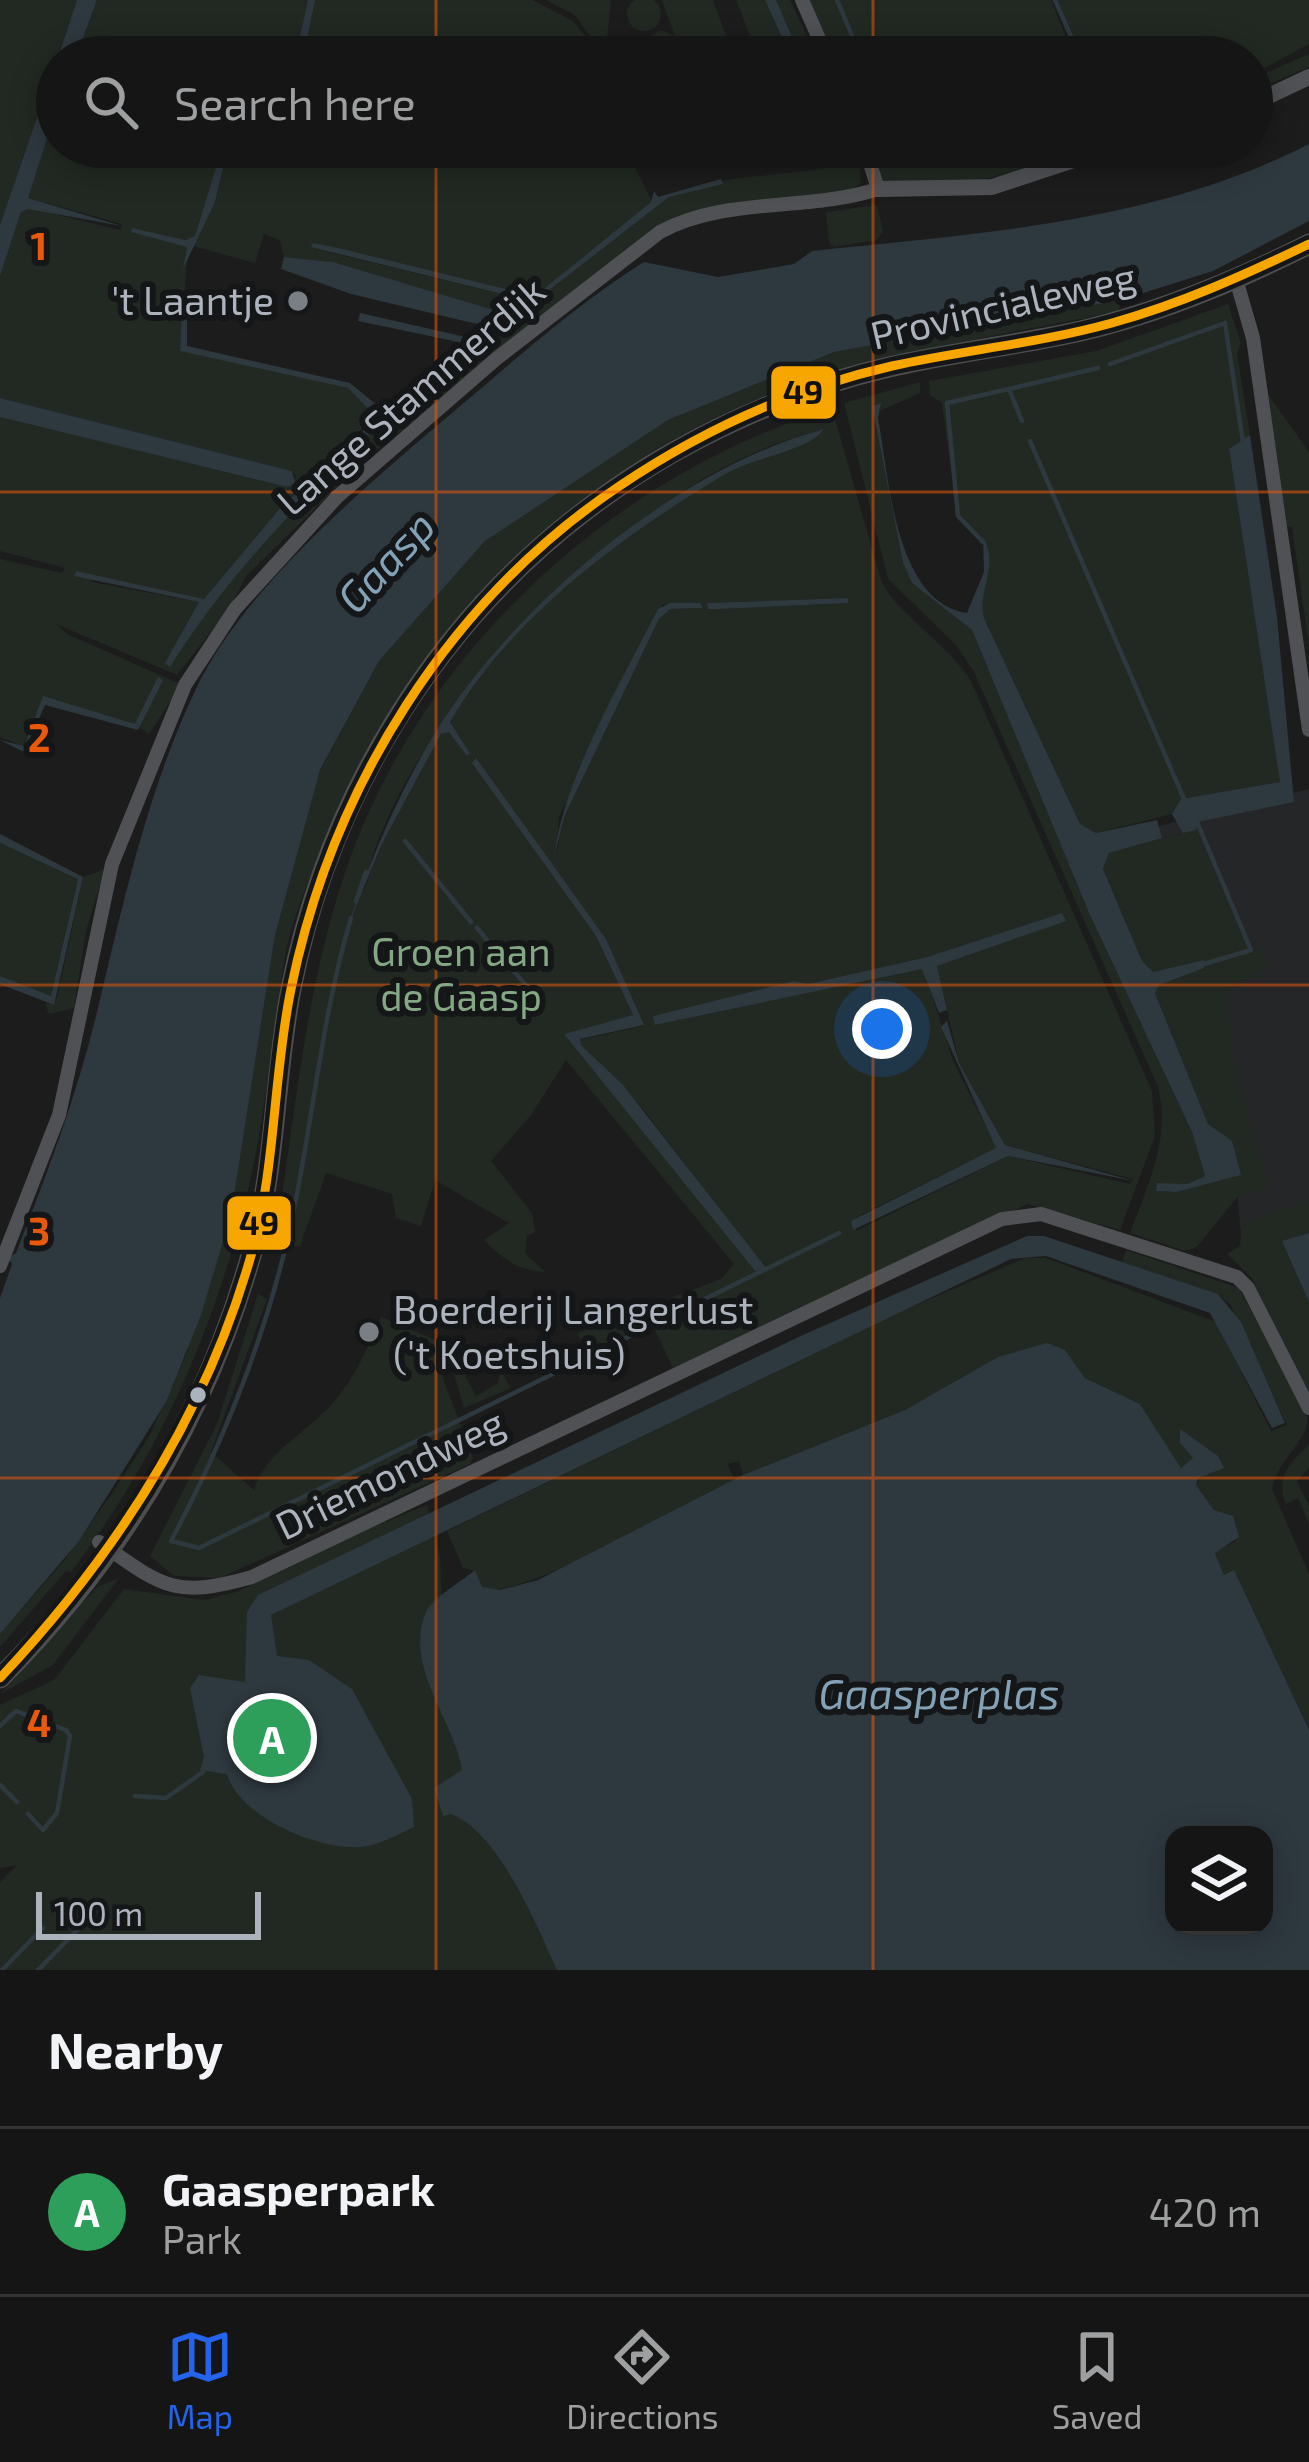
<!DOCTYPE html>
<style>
body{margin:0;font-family:"Exo 2",sans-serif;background:#1e1e1e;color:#f1f3f6}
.controls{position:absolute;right:36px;bottom:36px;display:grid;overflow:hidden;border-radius:24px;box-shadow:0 6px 30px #0003}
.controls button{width:108px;height:108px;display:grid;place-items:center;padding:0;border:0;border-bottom:3px solid #343434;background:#151515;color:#f1f3f6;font:60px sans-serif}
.scale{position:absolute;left:36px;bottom:30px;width:225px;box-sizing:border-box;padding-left:12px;border:6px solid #adb3bd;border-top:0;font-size:33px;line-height:42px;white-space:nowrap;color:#adb3bd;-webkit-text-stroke:9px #151618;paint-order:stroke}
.you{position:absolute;left:882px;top:1029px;width:42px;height:42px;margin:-30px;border:9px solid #fff;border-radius:50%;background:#1a73e8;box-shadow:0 0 0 18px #1a73e833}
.badge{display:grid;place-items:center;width:78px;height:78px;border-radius:50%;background:#2563eb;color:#fff;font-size:39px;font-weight:700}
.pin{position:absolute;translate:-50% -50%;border:6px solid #fff;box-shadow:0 3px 12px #0006}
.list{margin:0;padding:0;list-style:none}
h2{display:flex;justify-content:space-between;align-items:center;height:156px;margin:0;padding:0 48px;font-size:51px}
h2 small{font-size:39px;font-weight:400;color:#9d9fa0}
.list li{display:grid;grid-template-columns:78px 1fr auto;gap:36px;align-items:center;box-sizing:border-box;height:168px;padding:0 48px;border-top:3px solid #343434}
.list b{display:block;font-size:45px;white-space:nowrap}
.list p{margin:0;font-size:39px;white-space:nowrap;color:#9d9fa0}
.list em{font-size:39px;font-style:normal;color:#9d9fa0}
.icon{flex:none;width:66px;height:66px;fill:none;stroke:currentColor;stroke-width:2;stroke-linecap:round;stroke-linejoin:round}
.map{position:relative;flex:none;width:1309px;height:1970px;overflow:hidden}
.search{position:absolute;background:#151515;box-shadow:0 6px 30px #0003;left:36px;right:36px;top:36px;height:132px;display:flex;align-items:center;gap:30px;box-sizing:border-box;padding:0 42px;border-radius:66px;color:#9d9fa0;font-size:45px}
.sheet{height:324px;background:#151515}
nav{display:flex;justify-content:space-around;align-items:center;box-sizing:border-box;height:168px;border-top:3px solid #343434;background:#151515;font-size:33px;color:#9d9fa0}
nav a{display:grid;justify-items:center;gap:6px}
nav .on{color:#2563eb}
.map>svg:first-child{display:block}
.built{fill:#252628}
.green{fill:#212922;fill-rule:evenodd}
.water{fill:#2e383f;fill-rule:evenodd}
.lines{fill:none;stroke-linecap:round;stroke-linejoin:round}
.stream{stroke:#2e383f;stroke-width:4.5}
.minor{stroke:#4f5155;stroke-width:14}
.tertiary{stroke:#4f5155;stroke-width:16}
.primary{stroke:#4d4e50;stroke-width:21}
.bus-1-casing{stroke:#151618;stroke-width:18}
.bus-1{stroke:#f7a600;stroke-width:9}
.grid{fill:none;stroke:#e8590c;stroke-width:3;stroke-opacity:0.55}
.poi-dot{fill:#7a7e85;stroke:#151618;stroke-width:4.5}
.bus-dot{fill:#adb3bd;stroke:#151618;stroke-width:4.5}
.labels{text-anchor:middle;stroke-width:12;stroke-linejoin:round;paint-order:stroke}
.poi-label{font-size:39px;fill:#adb3bd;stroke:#151618;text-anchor:end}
.street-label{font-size:39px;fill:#adb3bd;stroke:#151618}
.park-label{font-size:39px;fill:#84a884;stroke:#151618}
.water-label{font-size:42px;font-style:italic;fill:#84a2b7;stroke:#151618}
.grid-label{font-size:39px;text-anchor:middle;font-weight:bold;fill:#e8590c;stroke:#151618;stroke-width:12;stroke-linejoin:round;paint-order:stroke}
.line-badge{stroke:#151618;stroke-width:4.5}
.pale-badge-label{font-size:33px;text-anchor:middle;font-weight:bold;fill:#111}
</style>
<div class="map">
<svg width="1309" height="1970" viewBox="0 0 1309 1970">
<rect width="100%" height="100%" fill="#1c1c1c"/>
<!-- built -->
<path class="built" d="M1309,789v576l-68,-132 -7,-71 -143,-319z"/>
<!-- green -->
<g class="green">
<circle cx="644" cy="14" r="17"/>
<path d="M0,0h77l-77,225z"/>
<path d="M97,0h211l-10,45c-18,6 -35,-7 -54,-2l-3,14h-165z"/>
<path d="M315,0h217l41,21 30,36 -291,-4 -5,-13z"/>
<path d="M546,0h65l-6,57 -30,-42z"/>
<path d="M662,0h51l21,57h-51l-5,-13 -8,13 -18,-1 -5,-10 4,-11 10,-5 14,6z"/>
<path d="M736,0h29l26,57h-33z"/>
<path d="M776,0h14l27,57h-16z"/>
<path d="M809,0h242l23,57h-240z"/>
<path d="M1057,0h252v44l-57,31v-18h-170z"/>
<path d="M1309,54v13l-57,25v-13z"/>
<path d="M57,108v39h165l-27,89 -10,4 -54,-9 57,16 -8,103 154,33 15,5 28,26 -96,93 -77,92 -115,-24 3,7 107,20 -29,64c61,-97 137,-173 219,-252l-3,-4 12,-3 115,-90 -180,-55 -49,-5 -4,-17 -16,-6 -9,29 -62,-17 22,-44 13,-55h396l28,54 -117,96 -223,-49 222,54 135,-105 62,-18 93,-10 4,-22 7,19 5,-19h18l3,36 -10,7 -166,26 -312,236 -126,123 -17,32 -53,68 -121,-51 11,10 111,49v7l-29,44 -10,-7 19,-49 -22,47 -93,-28 -20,49 -23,-9v-178l62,14 3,-5 -65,-17v-134l287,70 9,-10 -4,-6 -292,-73v-122l21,-64 8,-4 91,22 2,-6 -94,-26z"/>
<path d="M872,147h154l7,18 -43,13 -107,5z"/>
<path d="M877,205l6,26 -6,9 -43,7 -5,-4 -3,-31z"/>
<path d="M1121,300l-2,11c-114,24 -234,41 -343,81 -204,76 -362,240 -446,438 -17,40 -37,84 -45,127 -13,75 -18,150 -35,224 -32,142 -91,276 -179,391l-5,-1 -66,76v-13l63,-72 48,-67 39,-60 35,-78 46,-142 44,-280 25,-100 20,-64 59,-110 106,-120 183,-121 166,-68z"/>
<path d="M1228,304l13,39 -4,10 13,82 -21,15 51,332 -99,17 -9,15 -76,19 -16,-9 -96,-206c-7,-32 9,-39 -2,-80l-1,5 -24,-32 -15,-108 -12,-8 -1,-14 167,-30z"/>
<path d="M920,382v11l-40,18v-8l-8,3 31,157 9,20 60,47 117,283 103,219 13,44 -18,8h-29l-2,7 21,1 63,-17 -8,-34 -24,-17 -53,-131 4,-8 45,-17v-7l-51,12 -11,-12 -39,-92 6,-16 87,-23 53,122 15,-3 4,20 -40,20c-4,65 24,135 41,198l-31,9 -41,51 -12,4 -55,-18c18,-48 41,-95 28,-146l-184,-415 -18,-27 -68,-66 -44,-176z"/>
<path d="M1263,387l46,65v194l-17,-119 -9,-1z"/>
<path d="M832,408l49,172c16,35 65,61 90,101l181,410 3,45 -35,94 -92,-26 -355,164 -21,-44 -111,49 -12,-3 54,-26 -6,-11 144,-54 13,-15 -168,-204 -35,55 -40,46 41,52 3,19 -8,4 -2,17 20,19c-28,-2 -41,-12 -61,-32l25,-17 -74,-43 -14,46 -25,-8 -4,-24 -66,-21 -26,73 -26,1c21,-128 31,-263 75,-386 77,-215 267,-386 483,-453zM824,430c-18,20 -65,26 -92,39 -101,52 -225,154 -282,253l20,31 -21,-21 -8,2 -59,110 -19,48c36,-179 282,-426 461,-462zM847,598v5l-129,6h-9l-1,-6zM663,604l38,4 -31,1 -11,10 -94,196 -9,38 3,-36zM475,759l131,180 37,87 -64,14 2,5 62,64 123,160 -11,2 -190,-236 68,-20 -37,-79 -123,-173zM1062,913l3,8 -128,45 22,97 46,82 128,34 -3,5 -122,-28 -152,75 5,-16 136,-67 -44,-87 -30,-93 -267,57 -2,-9 140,-35 14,3 119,-27z"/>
<path d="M0,843l78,35 -27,119 -51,-21z"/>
<path d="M105,869l-19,62 -12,77 -25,6 -4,-11 9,2 3,-7 26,-121z"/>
<path d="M1309,1200v33l-27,9 27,60v94l-58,-119 -24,-23 13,-8 1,-17 7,-8z"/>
<path d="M1126,1250l113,38 69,131c-4,28 -29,38 -36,70l37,85v156l-75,-159 -10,5 -9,-24 21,-11 -40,-56 18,-28 -11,-6 -22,17 -41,-64 -55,-26 -20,-28 -110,33 -50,27 -162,65 -4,-14 -12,3 8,16c-43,21 -217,123 -253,108l-7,-17 -12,-3 -16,-37 455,-220 123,-53h21l170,64 55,109 16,-6 -57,-121 -12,-10 -96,-32z"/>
<path d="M258,1294l9,5 -56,153 43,38c10,-36 51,-57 75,-83 25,-26 38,-58 52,-90l55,23 7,39 30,78 -3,7 -250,114 -46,-2 -24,-20 67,-132z"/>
<path d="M462,1340l12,5 -10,28 12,23 22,-13 2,-13 11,18 -47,20 -10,-34z"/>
<path d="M1309,1445v23l-12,13 12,25v18l-11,-26 -12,6c-11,-26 4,-42 23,-59z"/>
<path d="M427,1505l13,52 2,47 134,366h-576v-88l17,-17 -17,3v-163l54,-25 70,-91 81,11 34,-9 92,-47z"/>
<path d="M119,1578l-66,87 -53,29 97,-107z"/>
</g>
<!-- water -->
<g class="water">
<path d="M77,0h20l-21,57h-18z"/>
<path d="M308,0h7l-8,40 5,12 25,5 -78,-8 -18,8 3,-14 54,2z"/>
<path d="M765,0h11l25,57h-10z"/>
<path d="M57,59v49l-29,90 94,28 -94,-17 -7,3 -21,64v-51z"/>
<path d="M1309,144v77l-96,50 -92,29 -287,52 -166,68 -183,121 -106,120 -59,109 -45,165 -44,280 -30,100 -35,87 -87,139 -79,93v-336l12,-34 -4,-6 8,-5c31,-79 61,-158 81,-241 26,-108 50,-220 98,-321 50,-107 182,-214 271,-290 58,-49 114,-99 178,-139l74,15 76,-13 18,-13c168,-18 344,-28 497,-107z"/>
<path d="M222,147h6l-13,55 -32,67 4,-22 -56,-15 1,-4 53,12 10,-4z"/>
<path d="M721,179l2,5 -54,13 -135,105 -223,-55 2,-4 29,6 193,47 116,-94 3,-11 4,6z"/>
<path d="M284,257l49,5 180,54 -11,14 -151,-36 -70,-25z"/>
<path d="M182,312h5v34l163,37 39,32c-81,80 -158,154 -219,252l-5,-4 34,-61 -125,-26 2,-5 128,28 77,-92 96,-89 -29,-30 -168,-37z"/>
<path d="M360,313l110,25 6,3 -77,66 -4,-3 6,-7 62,-54 -105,-22z"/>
<path d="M0,398l292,73 3,12 -8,4 -287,-70z"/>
<path d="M881,403l-3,15c11,57 16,184 89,195l17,-41 -1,-35c17,29 -6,52 1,81l96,206 16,9 61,-13 5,18 -53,15 -6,16 39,92 11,11 51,-12v8l-45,17 -4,8 53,131 24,17 9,34 -64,17 -21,-1 1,-8 30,1 18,-8 -13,-44 -103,-219 -117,-283 -60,-47 -9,-20 -31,-157z"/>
<path d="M824,429c-13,21 -72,29 -97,44 -104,62 -214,142 -277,249l20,31 -3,3 -18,-24 -8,2 -59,110 -35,84c24,-70 52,-137 91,-200 81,-127 240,-260 386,-299z"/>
<path d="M1250,435l27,182 17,185 -96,20 -2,8 -13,3 -11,-19 9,-15 99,-17 -51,-333z"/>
<path d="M848,598v5l-130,6h-10l-1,-6z"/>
<path d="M670,603h30l3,5 -33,1 -11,10 -94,196 -10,38c7,-71 70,-178 103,-244z"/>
<path d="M158,677l5,3 -25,50 -93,-25 -21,47 -24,-12 24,6 19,-50 92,28z"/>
<path d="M476,758l130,181 38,86 -64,14 1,6 42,40 144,184 -12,2 -191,-237 69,-19 -37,-79 -124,-173z"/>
<path d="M0,834l83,43 -29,128 -54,-21v-8l51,20 27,-117 -78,-36z"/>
<path d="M1062,913l4,8 -129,45 10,44 -8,3 -17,-44 -267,56 -2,-9 141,-35 14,3 119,-27z"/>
<path d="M947,1021l12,42 46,82 129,36 -126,-25 -155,74 -2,-9 145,-73 -55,-121z"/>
<path d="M1309,1233v69l-27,-61z"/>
<path d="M1027,1236h17l174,58 23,28 44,101 -13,5 -62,-115 -164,-57 -35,3 -740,356 6,41 32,4 43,29 60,110 2,28c-17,8 -35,18 -53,20 -42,4 -122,-30 -134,-73l-27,-4 4,-13 -14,-69 9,-13 46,7 2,-70 11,-17 547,-261z"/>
<path d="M1047,1343l18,7 20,28 55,26 41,64 12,-10 -13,-15v-14l38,27 6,12 -26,10 -2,7 18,25 19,6 6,21 -24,16 9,22 10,-5 75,160v240h-752c-20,-44 -58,-138 -106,-156l-8,2 -9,-28 28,-18c-8,-50 -59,-104 -36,-158 7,-15 38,-32 49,-42l7,17 18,3 38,-10 205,-105 162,-65 93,-53zM1264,1835v90h-90v-90z"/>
</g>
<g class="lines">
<!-- stream -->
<g class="stream">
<path d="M837,0l24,57"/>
<path d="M1055,0l25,57"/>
<path d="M918,147l10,10 82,-10"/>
<path d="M1110,364l115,-41 18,119"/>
<path d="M1009,389l89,-21"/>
<path d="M1030,441l154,358"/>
<path d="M983,542l-25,-26 -11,-113 62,-14 13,32"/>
<path d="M1197,822l54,128 -50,15"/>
<path d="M405,841l66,81"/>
<path d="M356,901l10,-29"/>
<path d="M351,918c-34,114 -40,235 -71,351 -25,94 -63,185 -109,272l28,7 640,-315"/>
<path d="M477,928l10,12"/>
<path d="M494,948l42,49"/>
<path d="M0,1726l16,-15 50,19 4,6 -13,77 -14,17 -15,-16"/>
<path d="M0,1785l17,17"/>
<path d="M135,1796l31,2 37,-26"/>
<path d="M2,1970l41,-42"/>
<path d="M38,1970l65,-66"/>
</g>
<!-- minor -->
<g class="minor">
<path d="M802,0l25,57"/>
<path d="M1236,279l17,59 56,392"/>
<path d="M0,1266l59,-151 53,-251 73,-179 50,-76 102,-112 159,-138 164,-127c68,-36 146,-20 218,-43l-13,-42"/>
<path d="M99,1542c64,45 75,57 153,35l750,-358 39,-5 196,63 11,11 61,120"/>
</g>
<!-- tertiary -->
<g class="tertiary">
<path d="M1252,104l57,-27"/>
<path d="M878,189l114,-2 121,-40"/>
</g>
<!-- primary -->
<path class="primary" d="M0,1678c119,-119 206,-262 252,-426 24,-86 22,-175 39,-263 37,-189 141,-362 295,-479 73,-56 157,-98 245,-127 80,-26 167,-34 250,-52 80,-19 155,-50 228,-87"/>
<!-- bus-1 casing -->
<g class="bus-1-casing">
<path id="bus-1" d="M0,1678c116,-123 206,-262 252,-426 24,-86 21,-176 39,-263 41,-201 157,-389 330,-504 82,-55 175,-97 271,-119 73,-16 148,-23 220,-43 68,-19 133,-48 197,-79"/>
</g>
<!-- bus-1 -->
<use href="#bus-1" class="bus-1"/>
</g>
<!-- grid -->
<path class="grid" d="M436,0v57M873,0v57M436,147v1823M873,147v1823M0,492h1309M0,985h1309M0,1478h1309"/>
<!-- markers -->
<g class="poi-dot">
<circle cx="298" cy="301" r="12"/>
<circle cx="369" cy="1332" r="12"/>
</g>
<circle class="bus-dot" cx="198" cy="1395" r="10"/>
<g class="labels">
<!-- poi labels -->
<g class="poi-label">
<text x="274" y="315">'t Laantje</text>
<text x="393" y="1324" text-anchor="start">Boerderij Langerlust<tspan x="393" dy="45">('t Koetshuis)</tspan></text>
</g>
<!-- street labels -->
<g class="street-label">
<text transform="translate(1003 306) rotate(-13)" y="14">Provincialeweg</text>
<text transform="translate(411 396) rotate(-41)" y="14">Lange Stammerdijk</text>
<text transform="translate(390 1474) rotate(-26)" y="14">Driemondweg</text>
</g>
<!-- park labels -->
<g class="park-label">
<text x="461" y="966">Groen aan<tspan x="461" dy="45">de Gaasp</tspan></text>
</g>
<!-- water labels -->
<g class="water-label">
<text transform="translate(386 562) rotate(-47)" y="15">Gaasp</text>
<text x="939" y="1709">Gaasperplas</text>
</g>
</g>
<g class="grid-label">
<text x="39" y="260">1</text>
<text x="39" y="752">2</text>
<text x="39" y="1245">3</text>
<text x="39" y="1737">4</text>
</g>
<g class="line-badge">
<rect x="769" y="364" width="69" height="57" rx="12" fill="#f7a600"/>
<rect x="225" y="1194" width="68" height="58" rx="12" fill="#f7a600"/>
</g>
<g class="pale-badge-label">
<text x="803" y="404">49</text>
<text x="259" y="1235">49</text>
</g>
</svg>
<div class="controls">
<button><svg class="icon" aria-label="layers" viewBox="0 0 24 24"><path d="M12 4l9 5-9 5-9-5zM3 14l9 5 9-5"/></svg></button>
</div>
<div class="scale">100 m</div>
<div class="you"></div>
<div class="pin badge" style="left:272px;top:1738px;background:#2e9e5b">A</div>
<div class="search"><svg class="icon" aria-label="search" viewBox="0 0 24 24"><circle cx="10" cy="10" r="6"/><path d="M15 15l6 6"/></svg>Search here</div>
</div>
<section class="sheet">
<h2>Nearby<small></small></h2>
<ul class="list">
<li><span class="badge" style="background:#2e9e5b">A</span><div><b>Gaasperpark</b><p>Park</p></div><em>420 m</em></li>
</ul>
</section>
<nav>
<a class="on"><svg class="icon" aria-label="map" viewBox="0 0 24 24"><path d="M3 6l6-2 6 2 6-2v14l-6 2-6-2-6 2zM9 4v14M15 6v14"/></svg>Map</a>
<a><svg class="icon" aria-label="directions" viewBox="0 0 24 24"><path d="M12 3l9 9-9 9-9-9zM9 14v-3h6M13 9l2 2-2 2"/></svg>Directions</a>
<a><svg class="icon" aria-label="saved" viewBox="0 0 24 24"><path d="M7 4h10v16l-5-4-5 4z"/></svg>Saved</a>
</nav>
